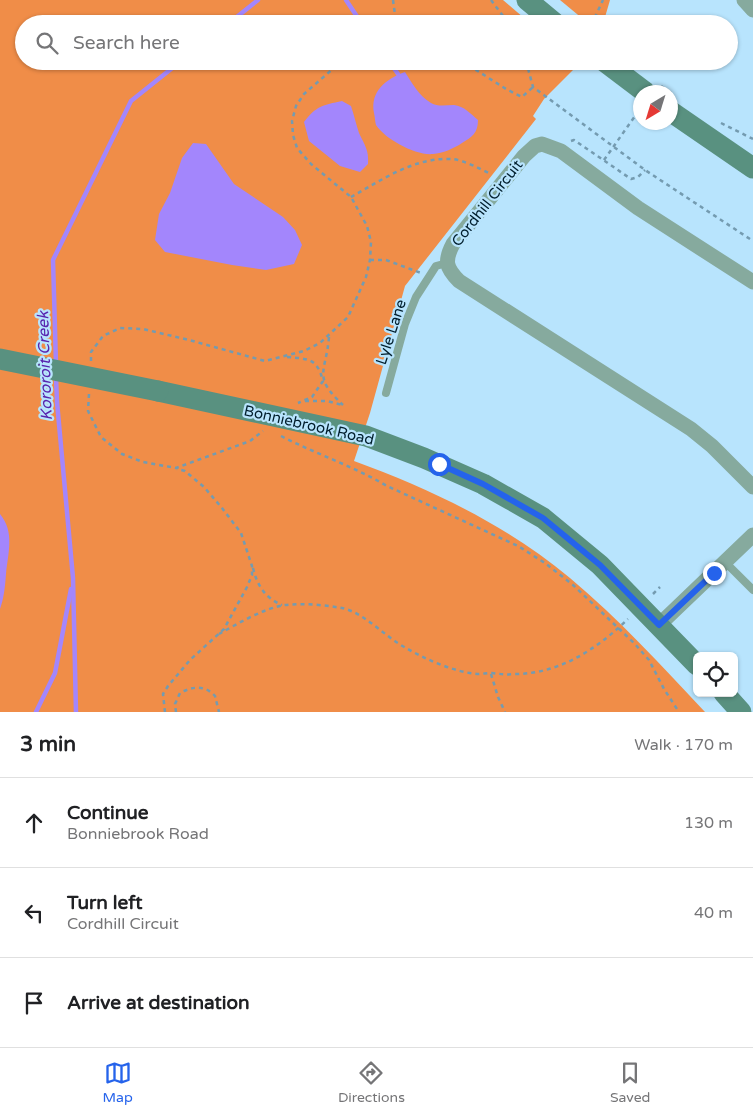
<!DOCTYPE html>
<meta charset="utf-8">
<style>
body{margin:0;font-family:"Varela Round",sans-serif;background:#f2f2f2;color:#202124}
.controls{position:absolute;right:15px;bottom:15px;display:grid;overflow:hidden;border-radius:8px;box-shadow:0 1px 4px #0004}
.controls button{width:45px;height:45px;display:grid;place-items:center;padding:0;border:0;border-bottom:1px solid #e0e0e0;background:#fff;color:#202124;font:25px sans-serif}
.compass{position:absolute;left:633px;top:85px;width:45px;height:45px;border-radius:50%;background:#fff;box-shadow:0 1px 4px #0004;rotate:218deg}
.stop{position:absolute;width:15px;height:15px;margin:-11px;border:4px solid #2563eb;border-radius:50%;background:#fff}
.stop.end{background:#2563eb;border-color:#fff;box-shadow:0 1px 5px #0008}
.list{margin:0;padding:0;list-style:none}
h2{display:flex;justify-content:space-between;align-items:center;height:65px;margin:0;padding:0 20px;font-size:21px}
h2 small{font-size:16px;font-weight:400;color:#757577}
.list li{display:grid;grid-template-columns:32px 1fr auto;gap:15px;align-items:center;box-sizing:border-box;height:90px;padding:0 20px;border-top:1px solid #e0e0e0}
.list b{display:block;font-size:19px;white-space:nowrap}
.list p{margin:0;font-size:16px;white-space:nowrap;color:#757577}
.list em{font-size:16px;font-style:normal;color:#757577}
.icon{flex:none;width:28px;height:28px;fill:none;stroke:currentColor;stroke-width:2;stroke-linecap:round;stroke-linejoin:round}
.map{position:relative;flex:none;width:753px;height:712px;overflow:hidden}
.search{position:absolute;background:#fff;box-shadow:0 1px 4px #0004;left:15px;right:15px;top:15px;height:55px;display:flex;align-items:center;gap:12px;box-sizing:border-box;padding:0 18px;border-radius:28px;color:#757577;font-size:19px}
.sheet{height:335px;background:#fff}
nav{display:flex;justify-content:space-around;align-items:center;box-sizing:border-box;height:70px;border-top:1px solid #e0e0e0;background:#fff;font-size:14px;color:#757577}
nav a{display:grid;justify-items:center;gap:2px}
nav .on{color:#2563eb}
.map>svg:first-child{display:block}
.green{fill:#f08d48}
.water{fill:#a386fc}
.lines{fill:none;stroke-linecap:round;stroke-linejoin:round}
.stream{stroke:#a386fc;stroke-width:4.5}
.path{stroke:#749bb0;stroke-width:2.5;stroke-dasharray:4 4;stroke-linecap:butt}
.lane{stroke:#86aa9e;stroke-width:8}
.street{stroke:#86aa9e;stroke-width:15}
.secondary{stroke:#599180;stroke-width:21}
.secondary-bridge{stroke:#599180;stroke-width:21}
.route{stroke:#2563eb;stroke-width:6}
.labels{text-anchor:middle;stroke-width:4.5;stroke-linejoin:round;paint-order:stroke}
.street-label{font-size:15px;fill:#001e2d;stroke:#b8e4fd}
.water-label{font-size:16px;font-style:italic;fill:#5824ae;stroke:#b8e4fd}
</style>
<div class="map">
<svg width="753" height="712" viewBox="0 0 753 712">
<rect width="100%" height="100%" fill="#b8e4fd"/>
<!-- green -->
<g class="green">
<path d="M0,0h503l28,24h-507v37h551l4,3 -35,35 -11,17 3,3 -131,167 -35,127 -16,48c79,29 152,64 216,117 49,41 92,88 135,134h-705z"/>
<path d="M560,0h50l-7,24h-14z"/>
</g>
<!-- water -->
<g class="water">
<path d="M405,72c7,11 14,24 26,31 7,4 15,2 23,2 10,1 17,9 24,15 0,13 -6,17 -16,23 -9,6 -19,10 -29,11 -17,2 -48,-15 -57,-29 -1,-3 -1,-8 -2,-12 -4,-22 12,-34 31,-41z"/>
<path d="M342,101l9,5c3,9 5,18 8,27 6,13 10,17 9,31l-8,8 -20,-6 -31,-25 -5,-19c12,-16 19,-17 38,-21z"/>
<path d="M193,143l13,1 28,40 49,33 12,13 7,15 -8,19 -28,6 -34,-5 -67,-13 -10,-12 4,-26 11,-21 12,-35z"/>
<path d="M0,514c15,18 8,39 6,60 -1,13 -2,24 -6,35z"/>
</g>
<g class="lines">
<!-- stream -->
<g class="stream">
<path d="M346,0l16,24"/>
<path d="M228,24l30,-24"/>
<path d="M389,61l9,13"/>
<path d="M56,364l-3,-104 78,-159 50,-40"/>
<path d="M56,377l1,25 16,176 3,134"/>
<path d="M36,712l19,-39 16,-84"/>
</g>
<!-- path -->
<g class="path">
<path d="M393,0l3,22"/>
<path d="M491,0l18,24"/>
<path d="M388,24c5,-3 11,-3 16,0"/>
<path d="M590,24l6,-9 7,-15"/>
<path d="M462,61l44,28 16,8 11,-10"/>
<path d="M526,61l7,26 112,83 108,71"/>
<path d="M661,86l10,7"/>
<path d="M721,123l32,16"/>
<path d="M571,141l3,-1 57,39 7,-2 7,-7"/>
<path d="M604,160l36,-51"/>
<path d="M351,197c31,-17 63,-40 101,-38 12,1 28,10 39,15"/>
<path d="M370,260h16l35,13"/>
<path d="M329,337c-3,36 -17,39 14,68"/>
<path d="M287,357c22,2 30,1 36,24l-11,16 -14,6"/>
<path d="M91,361v-9l12,-16 17,-8 23,1 46,11 76,21 39,-10 16,-8 28,-26 18,-40 4,-17 1,-18 -4,-16 -16,-29 -40,-33 -14,-16 -4,-13 -1,-14 4,-15 8,-12 38,-33"/>
<path d="M89,394l-1,17 13,26 21,17 21,8 33,6 74,-27 13,-10"/>
<path d="M305,401h22l15,4"/>
<path d="M281,436c35,18 72,30 106,50l131,60 27,17 28,22 61,58 15,17 15,29 15,23"/>
<path d="M253,568c4,17 12,30 29,37"/>
<path d="M653,594l7,-7"/>
<path d="M219,634c18,-10 45,-26 66,-29 18,-2 39,0 57,3 23,5 43,29 64,40 19,11 48,24 71,26 5,0 10,-1 15,-1 8,1 15,2 23,1 44,0 82,-25 113,-55"/>
<path d="M491,674l7,23 7,15"/>
<path d="M165,712l-2,-18 5,-8 22,-26 34,-31 23,-42 5,-12v-9l-11,-33 -19,-25 -18,-21 -19,-16 -8,-2"/>
<path d="M176,712l-1,-8 5,-11c13,-7 25,-8 35,3l4,16"/>
</g>
<!-- lane -->
<g class="lane">
<path d="M386,393l19,-69 11,-27 20,-31 11,-3"/>
<path d="M725,562l28,28"/>
</g>
<!-- street -->
<g class="street">
<path d="M744,0l9,10"/>
<path d="M753,282l-115,-74 -77,-57 -19,-7 -7,2 -11,10 -71,88c-9,17 -7,24 6,37l232,148 21,17 41,41"/>
<path d="M659,625l94,-90"/>
</g>
<!-- secondary -->
<g class="secondary">
<path d="M527,0l29,24"/>
<path d="M604,61l41,31"/>
<path d="M670,111l83,57"/>
<path d="M158,391l208,45 58,22 59,26 60,34 57,47 97,100"/>
<path d="M724,693l17,19"/>
</g>
<!-- secondary-bridge -->
<path class="secondary-bridge" d="M0,359l158,32"/>
</g>
<g class="lines">
<!-- route -->
<path class="route" d="M439,464l44,20 60,34 57,47 59,60 55,-52"/>
</g>
<g class="labels">
<!-- street labels -->
<g class="street-label">
<text transform="translate(487 203) rotate(-52)" y="5">Cordhill Circuit</text>
<text transform="translate(391 332) rotate(-72)" y="5">Lyle Lane</text>
<text transform="translate(309 425) rotate(13)" y="5">Bonniebrook Road</text>
</g>
<!-- water labels -->
<g class="water-label">
<text transform="translate(44 366) rotate(-92)" y="6">Kororoit Creek</text>
</g>
</g>
</svg>
<div class="controls">
<button><svg class="icon" aria-label="locate" viewBox="0 0 24 24"><circle cx="12" cy="12" r="6"/><path d="M12 2v4M12 18v4M2 12h4M18 12h4"/></svg></button>
</div>
<svg class="compass" viewBox="-18 -18 36 36"><path d="M0-13l5 13h-10z" fill="#e53935"/><path d="M0 13l5-13h-10z" fill="#757577"/></svg>
<div class="stop" style="left:439px;top:464px"></div>
<div class="stop end" style="left:714px;top:573px"></div>
<div class="search"><svg class="icon" aria-label="search" viewBox="0 0 24 24"><circle cx="10" cy="10" r="6"/><path d="M15 15l6 6"/></svg>Search here</div>
</div>
<section class="sheet">
<h2>3 min<small>Walk · 170 m</small></h2>
<ul class="list">
<li><svg class="icon" aria-label="ahead" viewBox="0 0 24 24"><path d="M12 20V5M6 11l6-6 6 6"/></svg><div><b>Continue</b><p>Bonniebrook Road</p></div><em>130 m</em></li>
<li><svg class="icon" aria-label="left" viewBox="0 0 24 24"><path d="M17 20v-9H6M10 6l-5 5 5 5"/></svg><div><b>Turn left</b><p>Cordhill Circuit</p></div><em>40 m</em></li>
<li><svg class="icon" aria-label="arrive" viewBox="0 0 24 24"><path d="M6 21V4h12l-3 4 3 4H6"/></svg><div><b>Arrive at destination</b></div></li>
</ul>
</section>
<nav>
<a class="on"><svg class="icon" aria-label="map" viewBox="0 0 24 24"><path d="M3 6l6-2 6 2 6-2v14l-6 2-6-2-6 2zM9 4v14M15 6v14"/></svg>Map</a>
<a><svg class="icon" aria-label="directions" viewBox="0 0 24 24"><path d="M12 3l9 9-9 9-9-9zM9 14v-3h6M13 9l2 2-2 2"/></svg>Directions</a>
<a><svg class="icon" aria-label="saved" viewBox="0 0 24 24"><path d="M7 4h10v16l-5-4-5 4z"/></svg>Saved</a>
</nav>
